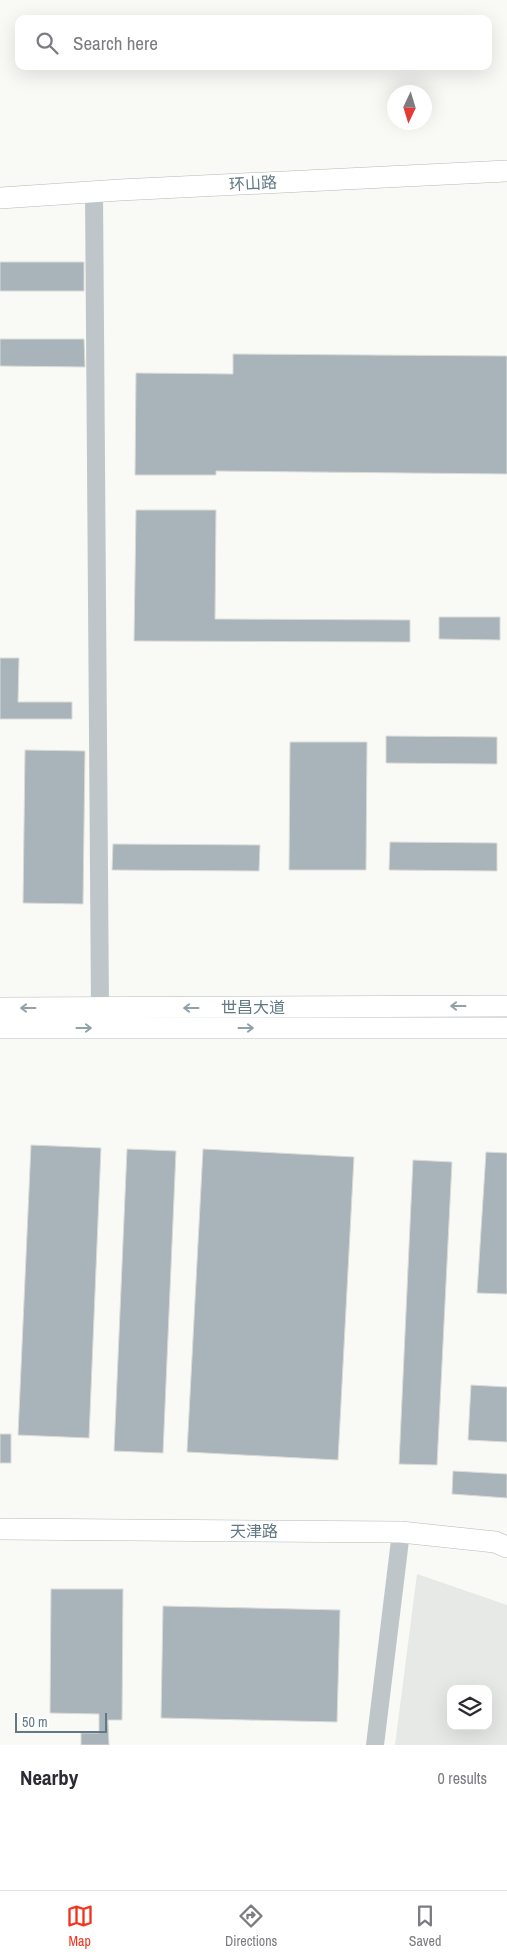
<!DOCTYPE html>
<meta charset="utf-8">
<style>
body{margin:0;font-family:"Archivo Narrow","Noto Sans SC",sans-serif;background:#f7f7f7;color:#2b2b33}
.controls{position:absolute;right:15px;bottom:15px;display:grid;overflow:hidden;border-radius:10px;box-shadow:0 5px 20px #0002}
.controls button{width:45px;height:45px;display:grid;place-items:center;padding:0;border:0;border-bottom:1px solid #e1e1e2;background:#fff;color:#2b2b33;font:25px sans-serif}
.compass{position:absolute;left:387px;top:85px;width:45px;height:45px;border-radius:50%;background:#fff;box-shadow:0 5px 20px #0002;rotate:184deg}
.scale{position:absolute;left:15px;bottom:12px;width:92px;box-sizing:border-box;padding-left:5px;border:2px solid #617984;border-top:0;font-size:14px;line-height:18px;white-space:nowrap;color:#617984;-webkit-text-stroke:4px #fff;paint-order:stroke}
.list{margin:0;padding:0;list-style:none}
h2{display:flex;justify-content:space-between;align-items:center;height:65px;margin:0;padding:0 20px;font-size:21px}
h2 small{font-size:16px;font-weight:400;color:#7c7c81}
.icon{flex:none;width:28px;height:28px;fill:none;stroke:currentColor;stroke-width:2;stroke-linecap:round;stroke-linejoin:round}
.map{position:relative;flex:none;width:507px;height:1745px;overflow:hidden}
.search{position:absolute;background:#fff;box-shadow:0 5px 20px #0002;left:15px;right:15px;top:15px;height:55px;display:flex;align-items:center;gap:12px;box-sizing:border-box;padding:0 18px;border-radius:10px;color:#7c7c81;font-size:19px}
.sheet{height:145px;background:#fff}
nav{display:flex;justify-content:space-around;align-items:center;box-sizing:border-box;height:70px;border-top:1px solid #e1e1e2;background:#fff;font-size:14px;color:#7c7c81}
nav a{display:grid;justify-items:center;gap:2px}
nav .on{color:#f2331d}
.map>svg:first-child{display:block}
.built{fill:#e7e9e7;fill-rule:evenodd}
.building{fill:#a8b4b9;stroke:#dbdbd8}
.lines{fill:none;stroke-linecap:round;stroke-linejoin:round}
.major-casing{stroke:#b3babe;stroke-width:22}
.minor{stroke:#bfc6c9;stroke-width:18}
.major{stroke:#fff;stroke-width:21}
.oneway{stroke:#90a1a9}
.labels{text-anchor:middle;stroke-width:5;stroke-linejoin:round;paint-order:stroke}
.street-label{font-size:16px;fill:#617984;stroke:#fff}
</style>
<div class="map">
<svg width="507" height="1745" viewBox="0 0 507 1745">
<rect width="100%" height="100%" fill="#f9f9f6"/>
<!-- built -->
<path class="built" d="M417,1574l90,31v140h-112zM451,1689h37v37h-37z"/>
<!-- building -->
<g class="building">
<rect x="0" y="262" width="84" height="29"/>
<path d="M0,339h84l1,28 -85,-1z"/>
<path d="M233,354l274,2v118l-291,-3v4h-81l1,-102 97,1z"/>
<path d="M136,510h80l-1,109 195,1v22l-276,-1z"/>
<path d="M439,617h61v23l-61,-1z"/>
<path d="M0,658h19l-1,44h54v17h-72z"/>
<path d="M386,736l111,1v27l-111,-1z"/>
<path d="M290,742h77l-1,128h-77z"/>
<path d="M25,750l60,1 -2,153 -60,-1z"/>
<path d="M390,842l107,1v28l-108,-1z"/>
<path d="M113,844l147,1 -1,26 -147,-1z"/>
<path d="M31,1145l70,3 -12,290 -71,-3z"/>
<path d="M127,1149l49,2 -13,302 -49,-2z"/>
<path d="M203,1149l151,8 -16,303 -151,-8z"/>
<path d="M486,1152l21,1v141l-30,-1z"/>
<path d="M413,1160l39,2 -15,303 -38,-1z"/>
<path d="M471,1385l36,2v55l-39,-2z"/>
<rect x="0" y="1434" width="11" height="29"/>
<path d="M453,1471l54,3v24l-55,-4z"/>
<path d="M51,1589h72l-1,131h-14l1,25h-28v-12h18v-19l-49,-1z"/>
<path d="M163,1606l177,4 -3,112 -176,-4z"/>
</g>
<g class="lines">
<!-- major casing -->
<g class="major-casing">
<g id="major">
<path d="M0,198l120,-8 387,-19"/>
<path d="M0,1008l507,-2"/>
<path d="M0,1028h507"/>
<path d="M0,1529l401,3 94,10 12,5"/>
</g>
</g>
<!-- minor -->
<g class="minor">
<path d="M94,192l6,816"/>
<path d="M375,1745l26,-213"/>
</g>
<!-- major -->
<use href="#major" class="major"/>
</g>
<!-- one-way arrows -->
<defs><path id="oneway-shaft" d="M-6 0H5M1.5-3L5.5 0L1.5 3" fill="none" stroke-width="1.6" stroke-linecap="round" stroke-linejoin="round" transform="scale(1.25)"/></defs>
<g class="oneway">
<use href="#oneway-shaft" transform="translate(458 1006) rotate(180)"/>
<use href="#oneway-shaft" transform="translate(28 1008) rotate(-180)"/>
<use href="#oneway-shaft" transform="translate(191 1008) rotate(180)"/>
<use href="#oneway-shaft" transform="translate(84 1028)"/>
<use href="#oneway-shaft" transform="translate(246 1028)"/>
</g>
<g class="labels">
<!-- street labels -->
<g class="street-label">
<text transform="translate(253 183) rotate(-3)" y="6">环山路</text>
<text x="253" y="1013">世昌大道</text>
<text x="254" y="1537">天津路</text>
</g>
</g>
</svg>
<div class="controls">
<button><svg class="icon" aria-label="layers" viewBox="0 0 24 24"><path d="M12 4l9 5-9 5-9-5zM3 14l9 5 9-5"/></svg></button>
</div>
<svg class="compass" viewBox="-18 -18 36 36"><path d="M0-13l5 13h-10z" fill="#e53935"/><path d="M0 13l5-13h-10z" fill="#7c7c81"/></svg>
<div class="scale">50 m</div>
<div class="search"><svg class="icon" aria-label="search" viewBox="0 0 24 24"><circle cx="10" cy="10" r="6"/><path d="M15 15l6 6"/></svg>Search here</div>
</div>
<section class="sheet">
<h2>Nearby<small>0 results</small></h2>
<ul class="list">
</ul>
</section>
<nav>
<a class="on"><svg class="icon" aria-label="map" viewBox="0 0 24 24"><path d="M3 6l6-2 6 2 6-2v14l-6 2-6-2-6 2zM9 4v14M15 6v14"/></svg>Map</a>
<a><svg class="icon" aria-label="directions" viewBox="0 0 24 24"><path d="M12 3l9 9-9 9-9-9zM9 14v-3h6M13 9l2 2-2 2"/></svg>Directions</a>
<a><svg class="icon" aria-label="saved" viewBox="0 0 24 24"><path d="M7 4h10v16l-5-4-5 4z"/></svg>Saved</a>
</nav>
